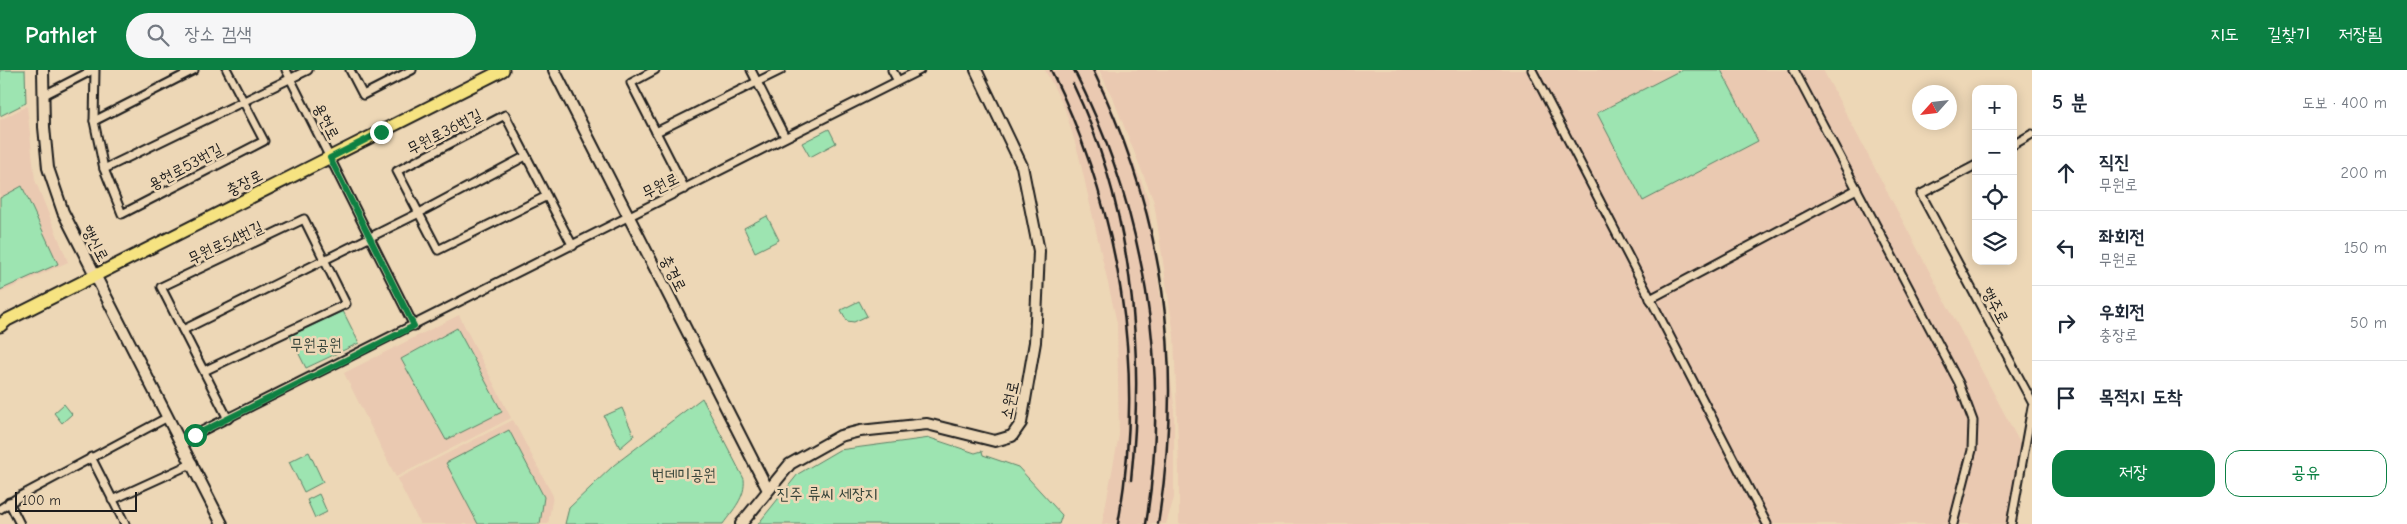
<!DOCTYPE html>
<html lang="ko">
<meta charset="utf-8">
<style>
body{margin:0;font-family:"Comic Neue","Poor Story",sans-serif;background:#f6f6f7;color:#1f2937}
.controls{position:absolute;right:15px;top:15px;display:grid;overflow:hidden;border-radius:10px;box-shadow:0 2px 12px #0003}
.controls button{width:45px;height:45px;display:grid;place-items:center;padding:0;border:0;border-bottom:1px solid #e0e1e3;background:#fff;color:#1f2937;font:25px sans-serif}
.compass{position:absolute;left:1912px;top:15px;width:45px;height:45px;border-radius:50%;background:#fff;box-shadow:0 2px 12px #0003;rotate:243deg}
.scale{position:absolute;left:15px;bottom:12px;width:122px;box-sizing:border-box;padding-left:5px;border:2px solid #1c1c1c;border-top:0;font-size:14px;line-height:18px;white-space:nowrap;color:#1c1c1c;-webkit-text-stroke:4px #edd7b6;paint-order:stroke}
.stop{position:absolute;width:15px;height:15px;margin:-11px;border:4px solid #0b8043;border-radius:50%;background:#fff}
.stop.end{background:#0b8043;border-color:#fff;box-shadow:0 1px 5px #0008}
.list{margin:0;padding:0;list-style:none}
h2{display:flex;justify-content:space-between;align-items:center;height:65px;margin:0;padding:0 20px;font-size:21px}
h2 small{font-size:16px;font-weight:400;color:#747a83}
.list li{display:grid;grid-template-columns:32px 1fr auto;gap:15px;align-items:center;box-sizing:border-box;height:75px;padding:0 20px;border-top:1px solid #e0e1e3}
.list b{display:block;font-size:19px;white-space:nowrap}
.list p{margin:0;font-size:16px;white-space:nowrap;color:#747a83}
.list em{font-size:16px;font-style:normal;color:#747a83}
.actions{display:flex;gap:10px;padding:15px 20px}
.actions a{flex:1;padding:11px 0;border:1px solid #0b8043;border-radius:15px;text-align:center;font-size:18px;color:#0b8043}
.actions .main{background:#0b8043;color:#fff}
.icon{flex:none;width:28px;height:28px;fill:none;stroke:currentColor;stroke-width:2;stroke-linecap:round;stroke-linejoin:round}
.map{position:relative;flex:none;width:2032px;height:454px;overflow:hidden}
header{display:flex;align-items:center;gap:30px;box-sizing:border-box;height:70px;padding:0 25px;background:#0b8043;color:#fff}
header strong{font-size:24px}
nav{display:flex;gap:28px;margin-inline-start:auto;font-size:18px}
.search{width:350px;height:45px;background:#f6f6f7;display:flex;align-items:center;gap:12px;box-sizing:border-box;padding:0 18px;border-radius:28px;color:#747a83;font-size:19px}
main{display:flex}
aside{flex:1;background:#fff}
.map>svg:first-child{display:block}
.built{fill:#eac9b1}
.green{fill:#9de4b1;stroke:#5c8066}
.lines{fill:none;stroke-linecap:round;stroke-linejoin:round}
.street-casing{stroke:#1c1c1c;stroke-width:11}
.secondary-casing{stroke:#1c1c1c;stroke-width:14}
.primary-casing{stroke:#1c1c1c;stroke-width:15}
.street{stroke:#edd7b6;stroke-width:7}
.secondary{stroke:#edd7b6;stroke-width:10}
.primary{stroke:#f6e381;stroke-width:11}
.rail{stroke:#1c1c1c;stroke-width:2.5}
.route{stroke:#0b8043;stroke-width:6}
.labels{text-anchor:middle;stroke-width:5;stroke-linejoin:round;paint-order:stroke}
.street-label{font-size:16px;fill:#1c1c1c;stroke:#edd7b6}
.park-label{font-size:16px;fill:#36443a;stroke:#edd7b6}
</style>
<header>
<strong>Pathlet</strong>
<div class="search"><svg class="icon" aria-label="search" viewBox="0 0 24 24"><circle cx="10" cy="10" r="6"/><path d="M15 15l6 6"/></svg>장소 검색</div>
<nav><a>지도</a><a>길찾기</a><a>저장됨</a></nav>
</header>
<main>
<div class="map">
<svg width="2032" height="454" viewBox="0 0 2032 454">
<rect width="100%" height="100%" fill="#edd7b6"/>
<filter id="ink" filterUnits="userSpaceOnUse"><feTurbulence type="fractalNoise" baseFrequency=".02" numOctaves="2"/><feDisplacementMap in="SourceGraphic" scale="10" xChannelSelector="R" yChannelSelector="G"/><feConvolveMatrix kernelMatrix="1 2 1 2 8 2 1 2 1" color-interpolation-filters="sRGB"/></filter>
<g filter="url(#ink)">
<!-- built -->
<g class="built">
<path d="M1045,0h52l51,128 26,206v94l-8,26h-64l17,-89 -2,-112 -38,-167 -14,-47z"/>
<path d="M1099,0h724l197,373 -13,81h-828v-55l-5,-134 -20,-133 -40,-101z"/>
<path d="M27,36l8,74 33,82 -68,31v-173z"/>
<path d="M459,245l52,103 -115,59 -52,-104z"/>
<path d="M513,350l40,76 -5,28h-128l-23,-45z"/>
</g>
<!-- green -->
<g class="green">
<path d="M0,0h25l1,33 -26,13z"/>
<path d="M1681,0h40l37,71 -115,60 -46,-88z"/>
<path d="M829,59l7,14 -26,14 -8,-14z"/>
<path d="M22,116l36,78 -58,26v-92z"/>
<path d="M767,146l12,24 -24,12 -11,-24z"/>
<path d="M859,231l8,15 -13,6 -7,-1 -6,-11z"/>
<path d="M343,241l16,32 -53,25 -16,-32z"/>
<path d="M457,258l45,84 -56,28 -45,-81z"/>
<path d="M702,328l42,81c2,18 -11,31 -21,45h-158l4,-16 45,-43z"/>
<path d="M64,334l8,10 -10,9 -8,-10z"/>
<path d="M622,338l12,28 -14,12 -16,-32z"/>
<path d="M509,360l35,67 -4,27h-62l-32,-61z"/>
<path d="M930,368l45,15 7,-2 1,4 35,12 44,48 -3,9h-301l40,-50 41,-24z"/>
<path d="M309,382l14,30 -19,10 -15,-30z"/>
<path d="M319,424l8,18 -12,6 -8,-18z"/>
</g>
<g class="lines">
<!-- street casing -->
<g class="street-casing">
<g id="street">
<path d="M95,0l-1,51 10,48 18,45 142,-73 -37,-71"/>
<path d="M286,0l128,256"/>
<path d="M350,0l13,25 49,-25"/>
<path d="M655,0l-24,13 54,106"/>
<path d="M751,0l34,67"/>
<path d="M892,0l6,11"/>
<path d="M1532,0l235,454"/>
<path d="M1794,0l165,313 14,38 -1,29 -19,74"/>
<path d="M44,25l49,-25"/>
<path d="M94,51l100,-51"/>
<path d="M656,62l125,-62"/>
<path d="M2013,75l19,-11"/>
<path d="M1976,95l-55,29 111,208"/>
<path d="M104,99l204,-99"/>
<path d="M547,126l-109,54 -41,-79 108,-56 63,122 5,9"/>
<path d="M1650,229l207,-110"/>
<path d="M183,260l236,-117 107,-57"/>
<path d="M204,301l142,-67 -42,-85 -143,68 67,132"/>
<path d="M182,371l738,-371"/>
<path d="M91,387l34,67"/>
<path d="M112,430l81,-37"/>
<path d="M9,432l11,22"/>
<path d="M0,439l22,-14 146,-78"/>
<path d="M2011,454l21,-117"/>
</g>
</g>
<!-- secondary casing -->
<g class="secondary-casing">
<g id="secondary">
<path d="M43,0l1,57 4,41 15,44 159,312"/>
<path d="M554,0l214,420"/>
<path d="M741,454l49,-60 50,-28 20,-5 67,-7 68,17 17,-5 9,-13 14,-81 4,-91 -17,-85 -46,-96"/>
</g>
</g>
<!-- primary casing -->
<g class="primary-casing">
<path id="primary" d="M0,256l7,-6 496,-250"/>
</g>
<!-- street -->
<use href="#street" class="street"/>
<!-- secondary -->
<use href="#secondary" class="secondary"/>
<!-- primary -->
<use href="#primary" class="primary"/>
<!-- rail -->
<g class="rail">
<path d="M1051,0c69,140 95,299 67,454"/>
<path d="M1074,0c71,140 97,299 72,454"/>
<path d="M1093,0c72,148 91,292 65,454"/>
<path d="M1073,14c59,123 72,262 58,396"/>
</g>
</g>
</g>
<g class="lines" filter="url(#ink)">
<!-- route -->
<path class="route" d="M195,365l219,-109 -84,-168 51,-26"/>
</g>
<g class="labels">
<!-- street labels -->
<g class="street-label">
<text transform="translate(327 51) rotate(63)" y="6">용현로</text>
<text transform="translate(444 61) rotate(-27)" y="6">무원로36번길</text>
<text transform="translate(185 96) rotate(-28)" y="6">용현로53번길</text>
<text transform="translate(244 112) rotate(-27)" y="6">충장로</text>
<text transform="translate(660 115) rotate(-26)" y="6">무원로</text>
<text transform="translate(225 172) rotate(-25)" y="6">무원로54번길</text>
<text transform="translate(96 173) rotate(62)" y="6">행신로</text>
<text transform="translate(674 203) rotate(63)" y="6">충경로</text>
<text transform="translate(1996 235) rotate(62)" y="6">행주로</text>
<text transform="translate(1009 330) rotate(-78)" y="6">소원로</text>
</g>
<!-- park labels -->
<g class="park-label">
<text x="316" y="280">무원공원</text>
<text x="684" y="410">번데미공원</text>
<text x="827" y="429">진주 류씨 세장지</text>
</g>
</g>
</svg>
<div class="controls">
<button>+</button>
<button>−</button>
<button><svg class="icon" aria-label="locate" viewBox="0 0 24 24"><circle cx="12" cy="12" r="6"/><path d="M12 2v4M12 18v4M2 12h4M18 12h4"/></svg></button>
<button><svg class="icon" aria-label="layers" viewBox="0 0 24 24"><path d="M12 4l9 5-9 5-9-5zM3 14l9 5 9-5"/></svg></button>
</div>
<svg class="compass" viewBox="-18 -18 36 36"><path d="M0-13l5 13h-10z" fill="#e53935"/><path d="M0 13l5-13h-10z" fill="#747a83"/></svg>
<div class="scale">100 m</div>
<div class="stop" style="left:195px;top:365px"></div>
<div class="stop end" style="left:381px;top:62px"></div>
</div>
<aside>
<h2>5 분<small>도보 · 400 m</small></h2>
<ul class="list">
<li><svg class="icon" aria-label="ahead" viewBox="0 0 24 24"><path d="M12 20V5M6 11l6-6 6 6"/></svg><div><b>직진</b><p>무원로</p></div><em>200 m</em></li>
<li><svg class="icon" aria-label="left" viewBox="0 0 24 24"><path d="M17 20v-9H6M10 6l-5 5 5 5"/></svg><div><b>좌회전</b><p>무원로</p></div><em>150 m</em></li>
<li><svg class="icon" aria-label="right" viewBox="0 0 24 24"><path d="M7 20v-9h11M14 6l5 5-5 5"/></svg><div><b>우회전</b><p>충장로</p></div><em>50 m</em></li>
<li><svg class="icon" aria-label="arrive" viewBox="0 0 24 24"><path d="M6 21V4h12l-3 4 3 4H6"/></svg><div><b>목적지 도착</b></div></li>
</ul>
<div class="actions"><a class="main">저장</a><a>공유</a></div>
</aside>
</main>
